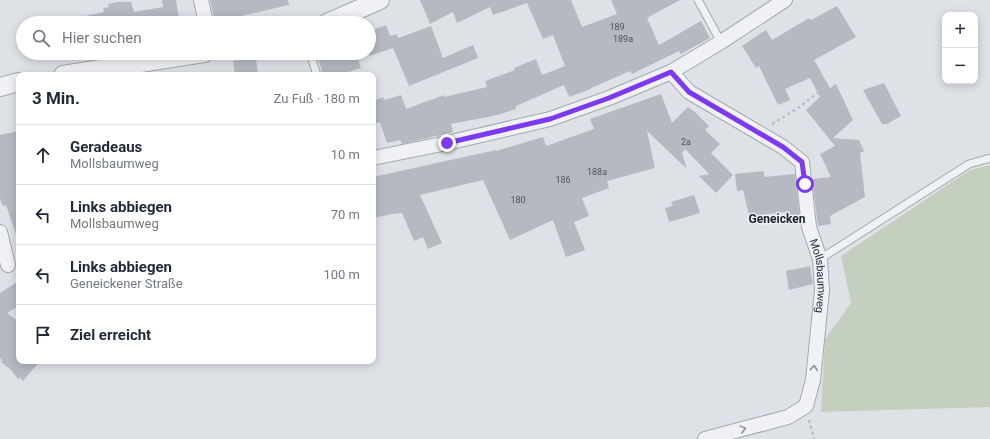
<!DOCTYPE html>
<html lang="de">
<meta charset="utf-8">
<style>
body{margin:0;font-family:Roboto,sans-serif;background:#f6f6f7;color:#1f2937}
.controls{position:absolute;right:12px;top:12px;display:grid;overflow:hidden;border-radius:8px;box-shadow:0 2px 10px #0003}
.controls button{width:36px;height:36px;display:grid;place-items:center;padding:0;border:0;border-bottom:1px solid #e0e1e3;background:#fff;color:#1f2937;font:20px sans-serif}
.stop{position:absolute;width:12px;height:12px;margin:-9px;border:3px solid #7c3aed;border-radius:50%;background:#fff}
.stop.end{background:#7c3aed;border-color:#fff;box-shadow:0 1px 4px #0008}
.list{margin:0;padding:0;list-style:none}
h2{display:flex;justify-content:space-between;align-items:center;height:52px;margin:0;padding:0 16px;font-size:17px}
h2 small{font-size:13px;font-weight:400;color:#747a83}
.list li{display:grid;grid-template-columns:26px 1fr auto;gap:12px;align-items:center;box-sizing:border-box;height:60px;padding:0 16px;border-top:1px solid #e0e1e3}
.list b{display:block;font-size:15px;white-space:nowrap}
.list p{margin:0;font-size:13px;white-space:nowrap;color:#747a83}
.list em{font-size:13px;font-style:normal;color:#747a83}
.icon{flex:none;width:22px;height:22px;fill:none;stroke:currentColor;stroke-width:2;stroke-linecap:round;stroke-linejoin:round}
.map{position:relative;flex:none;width:990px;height:439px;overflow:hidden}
.search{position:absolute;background:#fff;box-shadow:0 2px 10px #0003;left:16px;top:16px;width:360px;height:44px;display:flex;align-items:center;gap:10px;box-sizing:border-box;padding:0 14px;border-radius:22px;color:#747a83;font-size:15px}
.panel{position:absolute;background:#fff;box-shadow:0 2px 10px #0003;left:16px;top:72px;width:360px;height:292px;border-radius:8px}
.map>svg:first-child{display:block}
.green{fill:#c4cfbf}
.building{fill:#b5bac2}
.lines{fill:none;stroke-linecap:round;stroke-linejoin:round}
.service-casing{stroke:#a4a8af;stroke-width:9}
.minor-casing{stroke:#a4a8af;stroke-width:16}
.tertiary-casing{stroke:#a4a8af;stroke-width:20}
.path{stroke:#bcbfc4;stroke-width:2.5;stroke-dasharray:3 3;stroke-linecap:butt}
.service{stroke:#f0f1f4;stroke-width:7}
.minor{stroke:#f0f1f4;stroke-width:14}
.tertiary{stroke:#f0f1f4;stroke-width:18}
.oneway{stroke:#8c9098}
.route{stroke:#7c3aed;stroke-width:5}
.labels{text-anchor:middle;stroke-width:3;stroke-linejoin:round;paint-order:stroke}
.number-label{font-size:9px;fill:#4b525d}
.street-label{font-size:11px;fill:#28303b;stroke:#edf0f4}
.neighbourhood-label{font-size:12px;font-weight:bold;fill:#1b212b;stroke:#edf0f4}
</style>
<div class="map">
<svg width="990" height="439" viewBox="0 0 990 439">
<rect width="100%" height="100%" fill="#dee1e6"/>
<!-- green -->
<path class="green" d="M990,165v242l-169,5 4,-73 26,-36 -10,-47 129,-86z"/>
<!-- building -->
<g class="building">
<path d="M162,0h14l4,23h-103l-1,-5 28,-6 -1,-4 6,-1 -1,-3 10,-2h13l3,10 29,-5z"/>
<path d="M210,0h78l1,5 -74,17z"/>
<path d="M420,0h151l11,27 35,-13 -6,-14h69l-33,18 12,27 42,-24 9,17 -29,16 -2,-3 -47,23 -2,-3 -39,17v1l-22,8 -5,-12 -48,21v3l-18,6 -47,9 2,8 -51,12 -2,-4 -13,3 -7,-21 -7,2v-23l10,-4 1,3 17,-5 5,14 38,-14v2l43,-10 -2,-6 30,-11 -1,-2 22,-9 6,16 23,-9 -12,-31 -10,4 -16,-36 -34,12 -3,-8 -33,16 -4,-11 -23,12z"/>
<path d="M837,6l19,31 -42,23 16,28 6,-4 17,36 -20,18 26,2 5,11 -4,2 5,44 -35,19 1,8 -13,2 -6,-47 19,-2 -11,-23 15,-8 -29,-36 14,-13 -10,-19 -25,11 5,11 -12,5 -19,-39 -3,2 -14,-22 24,-16 6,10 37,-22 2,2z"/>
<path d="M386,25l4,11 7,-2 1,4 33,-12 12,32 30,-13 5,13 -69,28 -16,-38 -24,8v-25z"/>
<path d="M317,53h39l5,15 -24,7h-14z"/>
<path d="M256,58l2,17h-23l-2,-14z"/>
<path d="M884,83l17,33 -14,8h-5l-19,-34z"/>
<path d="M661,94l11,29 16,-16 8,6 13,13 -4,4 15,14 -9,9 22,22 -17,18 -17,-17 10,-2 -24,-25 -3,4 5,16 -40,-38 8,37 -48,13 2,7 -27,10 7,18 -15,6 11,28 -19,7 -13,-37 -43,20 -27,-60 -63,15 22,48 -14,6 -5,-12 -9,4 -12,-28 -10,1 -19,4v-41l123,-27v1l47,-14 3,9 48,-17 -4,-10z"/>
<path d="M19,131v106h-2l-11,-32 -3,1 -3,-7v-64z"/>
<path d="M764,171v6l31,-3 5,47 -14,2 -1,-11 -16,2 -19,5 -7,-29 -6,1 -2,-17z"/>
<path d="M694,195l6,18 -31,9 -4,-14 8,-2 -2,-4z"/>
<path d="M810,266l3,18 -24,6 -3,-19z"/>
<path d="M19,281v25l-12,7 12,9v39h21l-17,20 -4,-4v3l-9,-11 -10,-8h3l-3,-3v-65z"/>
</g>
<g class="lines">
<!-- service casing -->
<g class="service-casing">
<g id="service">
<path d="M698,0l23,42"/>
<path d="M310,53l7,22"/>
<path d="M820,259l149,-95 21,-6"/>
</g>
</g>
<!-- minor casing -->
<g class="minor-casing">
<g id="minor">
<path d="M201,0l5,23"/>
<path id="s1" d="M671,72l18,20 94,55 19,15 7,65 11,32 2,31 -9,90 -7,26 -18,11 -83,22"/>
<path d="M373,158l74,-15 103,-24 59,-21 62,-26 50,-30 64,-42"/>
<path d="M0,232l8,33"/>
</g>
</g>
<!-- tertiary casing -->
<g class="tertiary-casing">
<g id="tertiary">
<path d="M327,23l53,-23"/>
<path d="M63,75l141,-22"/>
<path d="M0,87l19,-5"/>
</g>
</g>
<!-- path -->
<g class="path">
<path d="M772,124l26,-16 26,-20"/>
<path d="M809,420l5,19"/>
</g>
<!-- service -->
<use href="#service" class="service"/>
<!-- minor -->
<use href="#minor" class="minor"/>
<!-- tertiary -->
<use href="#tertiary" class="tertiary"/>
</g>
<!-- one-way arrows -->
<defs><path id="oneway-chevron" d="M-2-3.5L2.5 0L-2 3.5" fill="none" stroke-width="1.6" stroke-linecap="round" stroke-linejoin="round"/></defs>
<g class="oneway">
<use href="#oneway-chevron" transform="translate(814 368) rotate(-84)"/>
<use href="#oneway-chevron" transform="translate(743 429) rotate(-15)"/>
</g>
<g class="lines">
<!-- route -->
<path class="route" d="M447,143l103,-24 59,-21 62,-26 18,20 94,55 19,15 3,22"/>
</g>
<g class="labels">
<!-- number labels -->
<g class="number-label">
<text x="617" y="30">189</text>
<text x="623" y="42">189a</text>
<text x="686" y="145">2a</text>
<text x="597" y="175">188a</text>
<text x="563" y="183">186</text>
<text x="518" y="203">180</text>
</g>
<!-- street labels -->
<g class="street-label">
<text dy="4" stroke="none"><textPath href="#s1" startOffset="276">Mollsbaumweg</textPath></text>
</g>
<!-- neighbourhood labels -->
<g class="neighbourhood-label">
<text x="777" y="223">Geneicken</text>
</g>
</g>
</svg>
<div class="controls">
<button>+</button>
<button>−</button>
</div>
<div class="stop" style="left:805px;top:184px"></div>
<div class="stop end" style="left:447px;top:143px"></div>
<div class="search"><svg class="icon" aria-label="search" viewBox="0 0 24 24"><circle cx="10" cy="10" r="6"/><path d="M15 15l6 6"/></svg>Hier suchen</div>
<section class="panel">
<h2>3 Min.<small>Zu Fuß · 180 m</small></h2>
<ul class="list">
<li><svg class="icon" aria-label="ahead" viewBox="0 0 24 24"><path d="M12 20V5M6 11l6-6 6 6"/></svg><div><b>Geradeaus</b><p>Mollsbaumweg</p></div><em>10 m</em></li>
<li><svg class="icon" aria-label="left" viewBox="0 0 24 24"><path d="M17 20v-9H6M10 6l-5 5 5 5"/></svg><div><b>Links abbiegen</b><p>Mollsbaumweg</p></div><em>70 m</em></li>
<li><svg class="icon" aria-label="left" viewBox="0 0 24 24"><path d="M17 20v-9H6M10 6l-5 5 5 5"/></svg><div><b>Links abbiegen</b><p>Geneickener Straße</p></div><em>100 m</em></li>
<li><svg class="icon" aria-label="arrive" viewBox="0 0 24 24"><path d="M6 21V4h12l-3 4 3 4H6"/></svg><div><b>Ziel erreicht</b></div></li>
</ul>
</section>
</div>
